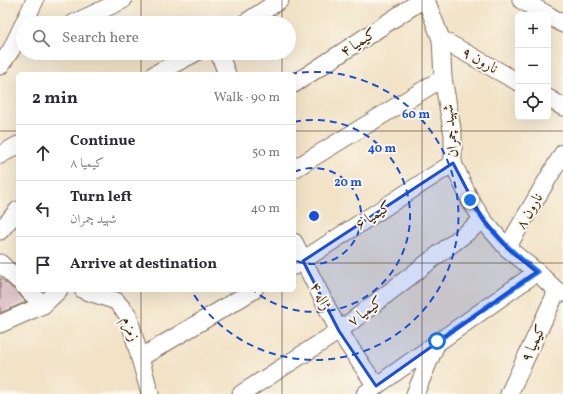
<!DOCTYPE html>
<meta charset="utf-8">
<style>
body{margin:0;font-family:Vollkorn,Amiri,serif;background:#f7f7f7;color:#2b2b33}
.controls{position:absolute;right:12px;top:12px;display:grid;overflow:hidden;border-radius:6px;box-shadow:0 4px 16px #0002}
.controls button{width:36px;height:36px;display:grid;place-items:center;padding:0;border:0;border-bottom:1px solid #e1e1e2;background:#fff;color:#2b2b33;font:20px sans-serif}
.stop{position:absolute;width:12px;height:12px;margin:-9px;border:3px solid #1a73e8;border-radius:50%;background:#fff}
.stop.end{background:#1a73e8;border-color:#fff;box-shadow:0 1px 4px #0008}
.list{margin:0;padding:0;list-style:none}
h2{display:flex;justify-content:space-between;align-items:center;height:52px;margin:0;padding:0 16px;font-size:17px}
h2 small{font-size:13px;font-weight:400;color:#7c7c81}
.list li{display:grid;grid-template-columns:26px 1fr auto;gap:12px;align-items:center;box-sizing:border-box;height:56px;padding:0 16px;border-top:1px solid #e1e1e2}
.list b{display:block;font-size:15px;white-space:nowrap}
.list p{margin:0;font-size:13px;white-space:nowrap;color:#7c7c81}
.list em{font-size:13px;font-style:normal;color:#7c7c81}
.icon{flex:none;width:22px;height:22px;fill:none;stroke:currentColor;stroke-width:2;stroke-linecap:round;stroke-linejoin:round}
.map{position:relative;flex:none;width:563px;height:394px;overflow:hidden}
.search{position:absolute;background:#fff;box-shadow:0 4px 16px #0002;left:16px;top:16px;width:280px;height:44px;display:flex;align-items:center;gap:10px;box-sizing:border-box;padding:0 14px;border-radius:22px;color:#7c7c81;font-size:15px}
.panel{position:absolute;background:#fff;box-shadow:0 4px 16px #0002;left:16px;top:72px;width:280px;height:220px;border-radius:6px}
.map>svg:first-child{display:block}
.building{fill:#cb9ab1}
.lines{fill:none;stroke-linecap:round;stroke-linejoin:round}
.minor-casing{stroke:#7b6b59;stroke-width:19}
.minor{stroke:#fff;stroke-width:17}
.route{stroke:#1a73e8;stroke-width:5}
.marked{fill:#1d4ed8;fill-opacity:0.2;stroke:#1d4ed8;stroke-width:3;stroke-linejoin:round}
.grid{fill:none;stroke:#3b2a1e;stroke-width:1;stroke-opacity:0.55}
.ring{fill:none;stroke:#1d4ed8;stroke-width:2;stroke-dasharray:7 5}
.labels{text-anchor:middle;stroke-width:4;stroke-linejoin:round;paint-order:stroke}
.street-label{font-size:15px;fill:#3b2a1e;stroke:#fbf7ec}
.centre{fill:#1d4ed8;stroke:#fbf7ec;stroke-width:2}
.ring-label{font-size:12px;text-anchor:middle;font-weight:bold;fill:#1d4ed8;stroke:#fbf7ec;stroke-width:4;stroke-linejoin:round;paint-order:stroke}
</style>
<div class="map">
<svg width="563" height="394" viewBox="0 0 563 394">
<rect width="100%" height="100%" fill="#fbf7ec"/>
<filter id="ink" filterUnits="userSpaceOnUse"><feTurbulence type="fractalNoise" baseFrequency=".025" numOctaves="2"/><feDisplacementMap in="SourceGraphic" scale="8" xChannelSelector="R" yChannelSelector="G"/><feConvolveMatrix kernelMatrix="1 2 1 2 8 2 1 2 1" color-interpolation-filters="sRGB"/></filter>
<filter id="wash" filterUnits="userSpaceOnUse"><feTurbulence type="fractalNoise" baseFrequency=".012" numOctaves="4" result="noise"/><feDisplacementMap in="SourceGraphic" scale="16" xChannelSelector="R" yChannelSelector="G"/><feGaussianBlur stdDeviation="0.9" result="paint"/><feColorMatrix in="noise" values="0 0 0 0 0 0 0 0 0 0 0 0 0 0 0 0 0 1.4 0 .05"/><feComposite in="paint" operator="in"/></filter>
<g filter="url(#wash)">
<rect width="100%" height="100%" fill="#f2e3c7"/>
<g id="blocks">
<!-- building -->
<path class="building" d="M0,278l19,16 7,8 -26,11z"/>
</g>
</g>
<g filter="url(#ink)">
<use href="#blocks" fill-opacity="0" stroke="#7b6b59" stroke-width="1"/>
<g class="lines">
<!-- minor casing -->
<g class="minor-casing">
<g id="minor">
<path d="M426,0l15,39 2,39 10,57v28l17,37 13,20 24,28 30,24 20,19 6,2"/>
<path d="M521,0l27,15"/>
<path d="M548,15l15,9"/>
<path d="M24,23l11,-23"/>
<path d="M74,23l49,-23"/>
<path d="M245,23l35,-23"/>
<path d="M441,39l77,43"/>
<path d="M219,53l8,21"/>
<path d="M0,66l11,-16 12,-25"/>
<path d="M155,74l40,-21"/>
<path d="M294,84l128,-84"/>
<path d="M548,98l15,9"/>
<path d="M0,155l18,-10"/>
<path d="M294,169l149,-91"/>
<path d="M0,231l18,-21"/>
<path d="M294,242l45,89 37,55"/>
<path d="M507,248l56,-95"/>
<path d="M0,263l18,17"/>
<path d="M294,266l159,-103"/>
<path d="M28,290l15,15"/>
<path d="M83,290l33,11 12,14 22,79"/>
<path d="M0,324l43,-19 16,-15"/>
<path d="M140,358l114,-68"/>
<path d="M241,394l98,-63 144,-111"/>
<path d="M365,394l172,-122"/>
<path d="M415,394l22,-52"/>
<path d="M509,394l48,-103"/>
</g>
</g>
<!-- minor -->
<use href="#minor" class="minor"/>
</g>
</g>
<g class="lines" filter="url(#ink)">
<!-- route -->
<path class="route" d="M437,341l100,-69c-29,-23 -46,-40 -67,-72"/>
</g>
<!-- marked area -->
<path class="marked" d="M453,163l30,57 24,28 30,24 -161,114 -37,-55 -36,-70z"/>
<!-- grid -->
<path class="grid" d="M141,0v23M282,0v23M422,0v394M141,53v21M282,53v21M0,131h18M294,131h269M0,263h18M294,263h269M141,290v104M282,290v104"/>
<!-- distance rings -->
<g class="ring">
<path d="M294 172A48 48 0 1 1 294 260"/>
<path d="M294 122A96 96 0 1 1 253 290"/>
<path d="M290 74A144 144 0 1 1 191 290"/>
</g>
<g class="labels">
<!-- street labels -->
<g class="street-label">
<text transform="translate(358 42) rotate(-33)" y="5">کیمیا ۴</text>
<text transform="translate(480 60) rotate(29)" y="5">نارون ۹</text>
<text transform="translate(450 131) rotate(-96)" y="5">شهید چمران</text>
<text transform="translate(529 211) rotate(-60)" y="5">نارون ۸</text>
<text transform="translate(373 215) rotate(-33)" y="5">کیمیا ۶</text>
<text transform="translate(321 296) rotate(63)" y="5">ژاله ۴</text>
<text transform="translate(365 311) rotate(-37)" y="5">کیمیا ۷</text>
<text transform="translate(131 329) rotate(71)" y="5">زمزم</text>
<text transform="translate(533 343) rotate(-65)" y="5">کیمیا ۹</text>
</g>
</g>
<circle cx="314" cy="216" r="6" class="centre"/>
<g class="ring-label">
<text x="416" y="118">60 m</text>
<text x="382" y="152">40 m</text>
<text x="348" y="186">20 m</text>
</g>
</svg>
<div class="controls">
<button>+</button>
<button>−</button>
<button><svg class="icon" aria-label="locate" viewBox="0 0 24 24"><circle cx="12" cy="12" r="6"/><path d="M12 2v4M12 18v4M2 12h4M18 12h4"/></svg></button>
</div>
<div class="stop" style="left:437px;top:341px"></div>
<div class="stop end" style="left:470px;top:200px"></div>
<div class="search"><svg class="icon" aria-label="search" viewBox="0 0 24 24"><circle cx="10" cy="10" r="6"/><path d="M15 15l6 6"/></svg>Search here</div>
<section class="panel">
<h2>2 min<small>Walk · 90 m</small></h2>
<ul class="list">
<li><svg class="icon" aria-label="ahead" viewBox="0 0 24 24"><path d="M12 20V5M6 11l6-6 6 6"/></svg><div><b>Continue</b><p>کیمیا ۸</p></div><em>50 m</em></li>
<li><svg class="icon" aria-label="left" viewBox="0 0 24 24"><path d="M17 20v-9H6M10 6l-5 5 5 5"/></svg><div><b>Turn left</b><p>شهید چمران</p></div><em>40 m</em></li>
<li><svg class="icon" aria-label="arrive" viewBox="0 0 24 24"><path d="M6 21V4h12l-3 4 3 4H6"/></svg><div><b>Arrive at destination</b></div></li>
</ul>
</section>
</div>
